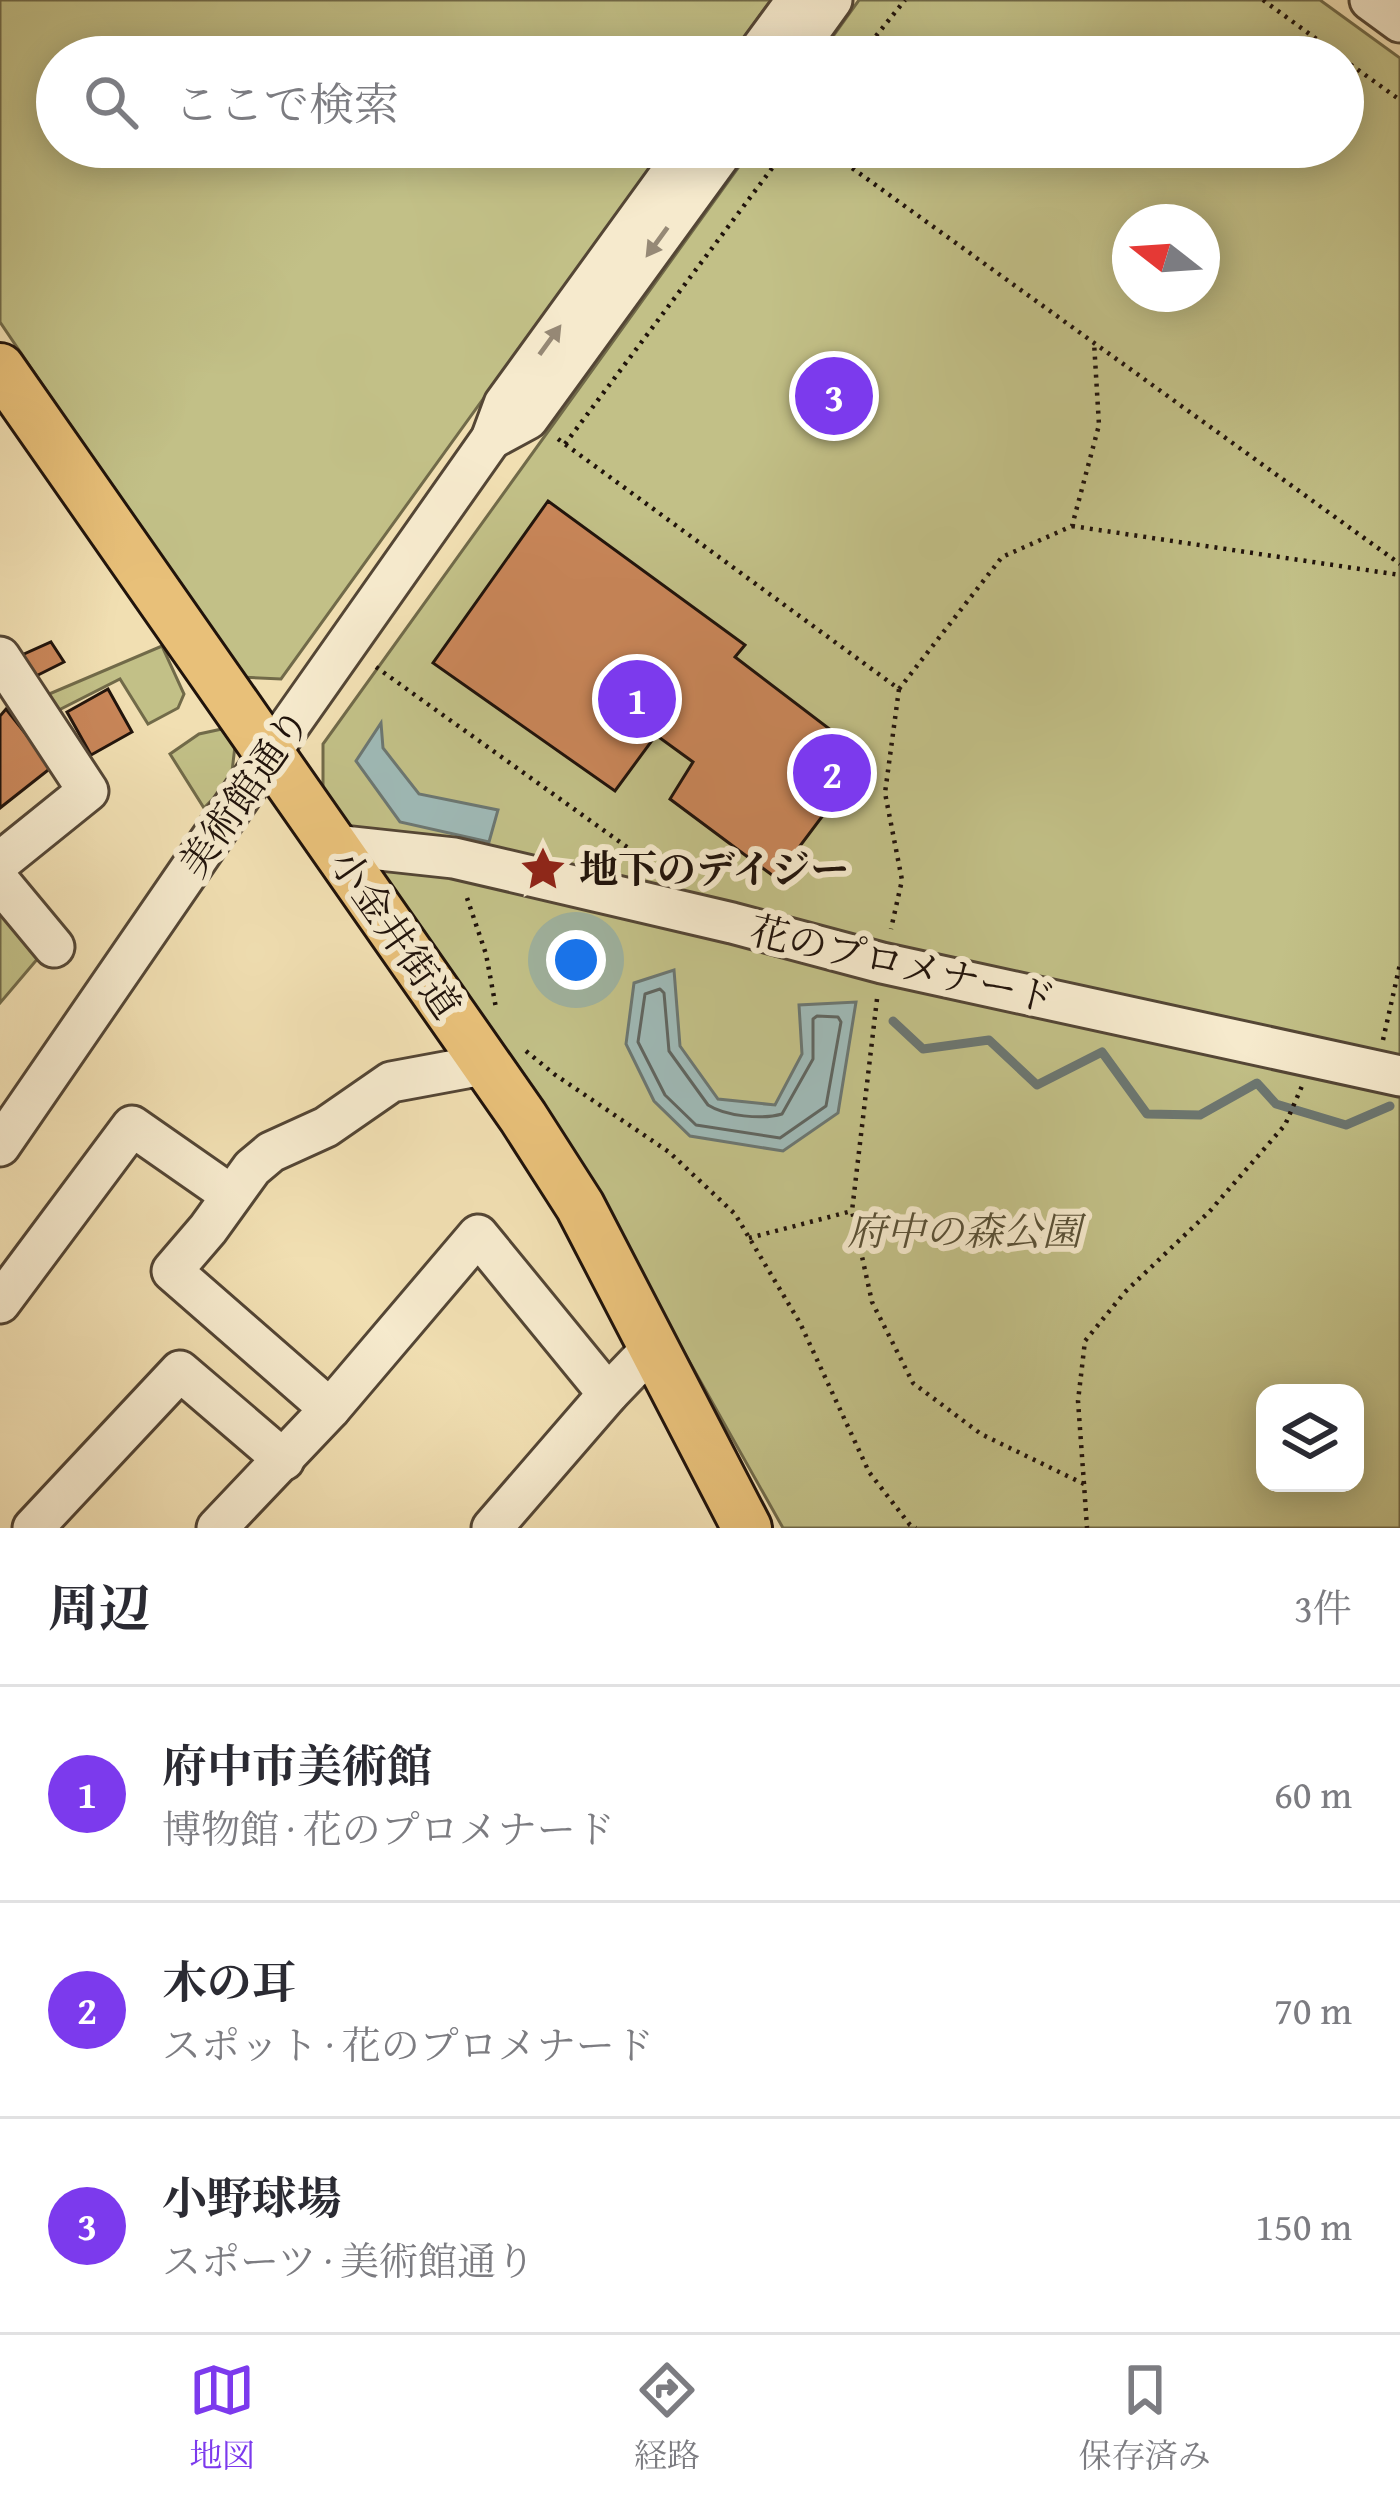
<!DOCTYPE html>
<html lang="ja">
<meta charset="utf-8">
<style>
body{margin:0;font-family:"Gentium Book Plus","Noto Serif JP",serif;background:#f7f7f7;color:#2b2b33}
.controls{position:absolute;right:36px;bottom:36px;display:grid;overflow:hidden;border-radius:24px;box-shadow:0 6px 30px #0003}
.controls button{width:108px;height:108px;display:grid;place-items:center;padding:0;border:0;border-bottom:3px solid #e1e1e2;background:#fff;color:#2b2b33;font:60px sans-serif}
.compass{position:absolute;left:1112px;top:204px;width:108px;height:108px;border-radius:50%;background:#fff;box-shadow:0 6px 30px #0003;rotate:287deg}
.you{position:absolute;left:576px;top:960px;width:42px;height:42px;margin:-30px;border:9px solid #fff;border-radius:50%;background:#1a73e8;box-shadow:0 0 0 18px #1a73e833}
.badge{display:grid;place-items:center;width:78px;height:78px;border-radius:50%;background:#7c3aed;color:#fff;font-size:39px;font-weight:700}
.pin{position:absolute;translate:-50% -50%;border:6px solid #fff;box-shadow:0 3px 12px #0006}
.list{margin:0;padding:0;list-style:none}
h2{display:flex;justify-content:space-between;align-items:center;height:156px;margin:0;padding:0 48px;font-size:51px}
h2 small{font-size:39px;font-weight:400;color:#7c7c81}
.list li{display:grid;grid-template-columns:78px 1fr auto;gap:36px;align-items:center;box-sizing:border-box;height:216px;padding:0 48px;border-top:3px solid #e1e1e2}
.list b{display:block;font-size:45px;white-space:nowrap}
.list p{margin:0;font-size:39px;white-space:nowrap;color:#7c7c81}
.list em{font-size:39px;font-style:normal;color:#7c7c81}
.icon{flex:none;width:66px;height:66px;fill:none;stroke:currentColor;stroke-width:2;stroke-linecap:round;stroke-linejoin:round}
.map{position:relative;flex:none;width:1400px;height:1528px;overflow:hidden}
.search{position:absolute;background:#fff;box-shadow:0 6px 30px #0003;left:36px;right:36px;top:36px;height:132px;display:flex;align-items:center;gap:30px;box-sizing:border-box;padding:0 42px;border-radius:66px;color:#7c7c81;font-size:45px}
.sheet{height:804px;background:#fff}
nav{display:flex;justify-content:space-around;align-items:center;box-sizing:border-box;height:168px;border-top:3px solid #e1e1e2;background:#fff;font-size:33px;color:#7c7c81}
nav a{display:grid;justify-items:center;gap:6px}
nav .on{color:#7c3aed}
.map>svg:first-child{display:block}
.green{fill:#c2c087;stroke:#716a49;stroke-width:3;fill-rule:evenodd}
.water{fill:#9fbab7;stroke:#6c7772;stroke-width:3}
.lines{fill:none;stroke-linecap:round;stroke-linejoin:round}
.shore{stroke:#606661;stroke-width:3}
.stream{stroke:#6c7772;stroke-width:9}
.building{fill:#c98659;stroke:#20130b;stroke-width:3}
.minor-casing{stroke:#544635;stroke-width:45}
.major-casing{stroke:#20130b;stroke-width:54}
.path{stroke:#20130b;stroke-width:4.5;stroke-dasharray:3 6;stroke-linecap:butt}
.minor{stroke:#f6eacd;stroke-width:39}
.major{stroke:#e8c079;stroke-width:48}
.oneway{fill:#968976}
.labels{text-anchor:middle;stroke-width:12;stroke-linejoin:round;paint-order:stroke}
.street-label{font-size:39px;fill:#20130b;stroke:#f6eacd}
.poi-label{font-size:39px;font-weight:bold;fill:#20130b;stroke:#f6eacd;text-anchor:start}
.park-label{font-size:39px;font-style:italic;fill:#595036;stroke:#f6eacd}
</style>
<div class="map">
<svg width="1400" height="1528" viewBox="0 0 1400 1528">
<rect width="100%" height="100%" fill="#f1dfb2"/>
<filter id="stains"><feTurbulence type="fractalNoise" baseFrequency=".00167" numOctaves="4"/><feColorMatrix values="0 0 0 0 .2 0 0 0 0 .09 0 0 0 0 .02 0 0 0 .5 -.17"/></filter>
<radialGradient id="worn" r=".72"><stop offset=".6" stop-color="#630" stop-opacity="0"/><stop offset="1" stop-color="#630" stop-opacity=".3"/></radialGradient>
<!-- green -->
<g class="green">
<path d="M0,0h771l-41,57h-673v90h608l-384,532 -41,-2 -240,-355z"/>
<path d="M859,0h461l80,58v1470h-617l-198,-352 -262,-384v-48l430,-597h590v-90h-525zM1130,222h72v72h-72zM1265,1393h90v90h-90z"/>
<path d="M162,646l22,48 -6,14 -30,16 -28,-45 -75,38 -10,-17z"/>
<path d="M222,729l13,17 -4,34 -27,28 -34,-54 29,-20z"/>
<path d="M0,901l45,49 -45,53z"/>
</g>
<!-- water -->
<g class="water">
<path d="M381,723l2,25 36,46 79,16 -9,32 -89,-20 -44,-61z"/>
<path d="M674,970l6,76 38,53 57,6 27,-51 -3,-49 57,-3 -18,111 -55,38 -93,-15 -36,-35 -28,-57 8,-61z"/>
</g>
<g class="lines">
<!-- shore -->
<path class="shore" d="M660,989l4,4 5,58 39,54c17,11 54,15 74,9l31,-55v-40l4,-3 21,1 3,5 -15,84 -46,32 -84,-13 -31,-30 -27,-53 7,-48z"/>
<!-- stream -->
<path class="stream" d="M893,1021l30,28 66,-9 48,45 65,-33 45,62 53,1 57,-32 19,21 70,21 44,-19"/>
</g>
<!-- building -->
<g class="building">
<path d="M548,501l197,144 -10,12 109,83 -39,54 22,16 -51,68 -106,-79 23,-37 -37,-27 -41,56 -182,-128z"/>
<path d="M51,642l13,20 -40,20 -11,-23z"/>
<path d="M108,689l24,43 -41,23 -24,-43z"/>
<path d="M6,709l46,58 -52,41v-92z"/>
</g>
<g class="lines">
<!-- minor casing -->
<g class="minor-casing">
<g id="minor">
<path d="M1370,0l30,22"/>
<path d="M755,57l42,-57"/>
<path d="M791,57l41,-57"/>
<path d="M491,439l37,-20 198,-272"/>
<path d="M0,657l88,134 -88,71"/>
<path d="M334,845l120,13 278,65 150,40 518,113"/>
<path d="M0,882l54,65"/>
<path d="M0,1146l270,-393 221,-314 13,-35 186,-257"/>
<path d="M0,1303l132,-177 99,69"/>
<path d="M330,1409l-158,-138 36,-42 44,-61 19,-16 55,-25 65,-45 97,-18"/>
<path d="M33,1528l147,-157 104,89"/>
<path d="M217,1528l113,-119 148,-174 130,159"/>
<path d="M492,1528l116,-134 46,-48"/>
</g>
</g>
<!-- major casing -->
<g class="major-casing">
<path id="major" d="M0,368l523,749 57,89 167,322"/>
</g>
<!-- path -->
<g class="path">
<path d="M1263,0l78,57"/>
<path d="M859,57l46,-57"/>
<path d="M1343,59l57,41"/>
<path d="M823,147l577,417"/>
<path d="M558,439l341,250 -14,104 17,87 -11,49"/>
<path d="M565,444l223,-297"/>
<path d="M1072,526l328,49"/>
<path d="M376,667l283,203"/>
<path d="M899,689l103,-132 70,-31 27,-101 -5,-83"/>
<path d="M467,898l19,56 10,54"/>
<path d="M877,999l-25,212 20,91 41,81 68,51 103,50 3,44"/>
<path d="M1383,1040l17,-76"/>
<path d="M526,1051l28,23 115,78 66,62 65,109 69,149 41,53 6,3"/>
<path d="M749,1238l103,-27"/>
<path d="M1084,1484l-6,-83 7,-60 40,-49 84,-80 76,-87 17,-39"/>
</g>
<!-- minor -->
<use href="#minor" class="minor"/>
<!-- major -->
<use href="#major" class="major"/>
</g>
<!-- one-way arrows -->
<defs><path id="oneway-solid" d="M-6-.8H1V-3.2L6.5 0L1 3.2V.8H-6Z" transform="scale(3)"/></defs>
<g class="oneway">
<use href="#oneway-solid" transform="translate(657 242) rotate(126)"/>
<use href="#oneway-solid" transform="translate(550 340) rotate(-54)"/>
</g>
<!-- icons -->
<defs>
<g id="sight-bare" transform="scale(3.6)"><path d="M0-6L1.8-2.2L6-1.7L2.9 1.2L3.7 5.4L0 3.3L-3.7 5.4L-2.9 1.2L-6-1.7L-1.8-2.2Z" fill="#8f2418" stroke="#f6eacd" stroke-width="2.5" paint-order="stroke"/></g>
</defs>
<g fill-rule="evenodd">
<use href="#sight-bare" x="543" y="869"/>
</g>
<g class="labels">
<!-- street labels -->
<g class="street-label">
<text transform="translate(244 792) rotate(-55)" y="14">美術館通り</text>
<text transform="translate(396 934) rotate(55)" y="14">小金井街道</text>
<text transform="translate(903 964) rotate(13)" y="14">花のプロメナード</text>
</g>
<!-- poi labels -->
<g class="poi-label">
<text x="579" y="883">地下のデイジー</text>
</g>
<!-- park labels -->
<g class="park-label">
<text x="964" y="1245">府中の森公園</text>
</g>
</g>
<rect width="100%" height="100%" filter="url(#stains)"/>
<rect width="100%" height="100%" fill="url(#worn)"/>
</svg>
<div class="controls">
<button><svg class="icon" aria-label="layers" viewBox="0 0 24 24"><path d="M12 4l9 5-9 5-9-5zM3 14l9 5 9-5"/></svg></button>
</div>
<svg class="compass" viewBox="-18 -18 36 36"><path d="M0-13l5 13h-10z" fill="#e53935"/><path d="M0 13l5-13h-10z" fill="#7c7c81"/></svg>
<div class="you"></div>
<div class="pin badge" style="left:637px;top:699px">1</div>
<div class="pin badge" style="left:832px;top:773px">2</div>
<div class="pin badge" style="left:834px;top:396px">3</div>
<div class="search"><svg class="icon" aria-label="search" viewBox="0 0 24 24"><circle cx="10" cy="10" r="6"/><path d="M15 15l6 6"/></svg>ここで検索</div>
</div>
<section class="sheet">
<h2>周辺<small>3件</small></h2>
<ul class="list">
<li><span class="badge">1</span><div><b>府中市美術館</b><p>博物館 · 花のプロメナード</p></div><em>60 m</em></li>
<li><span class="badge">2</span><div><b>木の耳</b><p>スポット · 花のプロメナード</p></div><em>70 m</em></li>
<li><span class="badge">3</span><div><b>小野球場</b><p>スポーツ · 美術館通り</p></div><em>150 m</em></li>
</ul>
</section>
<nav>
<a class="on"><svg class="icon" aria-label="map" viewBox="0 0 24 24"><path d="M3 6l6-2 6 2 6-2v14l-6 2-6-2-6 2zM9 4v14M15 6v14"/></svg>地図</a>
<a><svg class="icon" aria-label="directions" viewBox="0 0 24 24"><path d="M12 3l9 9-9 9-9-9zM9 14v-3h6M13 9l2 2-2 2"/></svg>経路</a>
<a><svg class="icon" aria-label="saved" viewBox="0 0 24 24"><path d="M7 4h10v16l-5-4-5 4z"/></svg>保存済み</a>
</nav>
